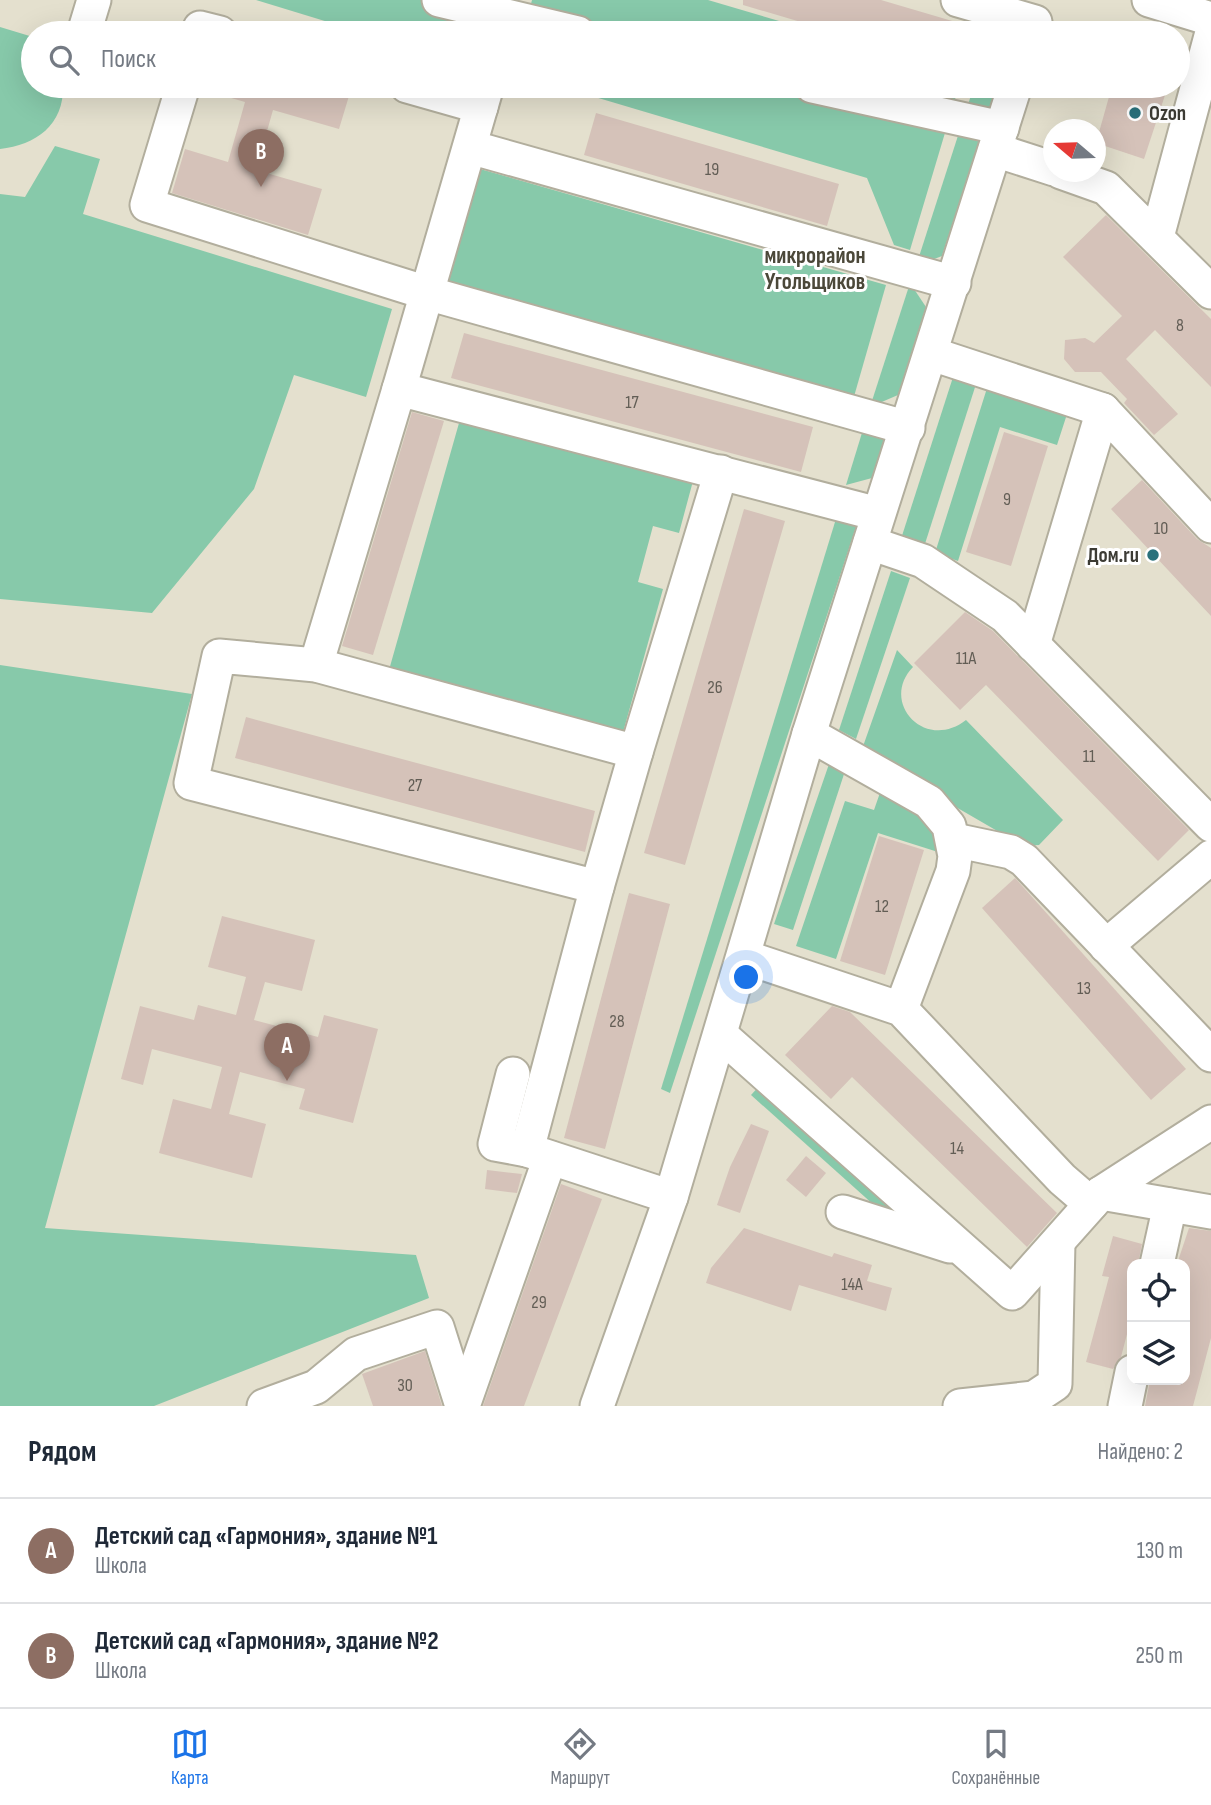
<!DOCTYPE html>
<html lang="ru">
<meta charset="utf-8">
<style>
body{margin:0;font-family:"Sofia Sans Condensed",sans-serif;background:#f2f2f3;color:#1f2937}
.controls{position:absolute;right:21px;bottom:21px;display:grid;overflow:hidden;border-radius:14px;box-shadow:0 7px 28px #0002}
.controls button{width:63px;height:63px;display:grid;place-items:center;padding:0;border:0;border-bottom:2px solid #e0e1e3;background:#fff;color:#1f2937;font:35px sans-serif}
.compass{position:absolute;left:1043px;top:119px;width:63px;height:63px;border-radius:50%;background:#fff;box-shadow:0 7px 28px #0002;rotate:289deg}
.you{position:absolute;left:747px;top:978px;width:24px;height:24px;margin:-18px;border:5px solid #fff;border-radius:50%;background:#1a73e8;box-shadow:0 0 0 10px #1a73e833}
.badge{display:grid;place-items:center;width:46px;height:46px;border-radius:50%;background:#1a73e8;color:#fff;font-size:23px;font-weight:700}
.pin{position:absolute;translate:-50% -58px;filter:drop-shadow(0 2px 4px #0008)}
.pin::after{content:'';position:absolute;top:37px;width:24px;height:21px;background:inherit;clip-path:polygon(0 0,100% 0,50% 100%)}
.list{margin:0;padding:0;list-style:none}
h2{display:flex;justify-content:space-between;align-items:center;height:91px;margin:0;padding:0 28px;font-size:30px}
h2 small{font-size:23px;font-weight:400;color:#747a83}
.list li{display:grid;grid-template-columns:46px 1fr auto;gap:21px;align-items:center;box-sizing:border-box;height:105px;padding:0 28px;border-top:2px solid #e0e1e3}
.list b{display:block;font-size:26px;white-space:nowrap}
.list p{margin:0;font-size:23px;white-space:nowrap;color:#747a83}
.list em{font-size:23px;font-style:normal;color:#747a83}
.icon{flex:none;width:38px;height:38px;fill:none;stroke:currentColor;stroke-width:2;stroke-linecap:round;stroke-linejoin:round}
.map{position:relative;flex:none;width:1211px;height:1406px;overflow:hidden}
.search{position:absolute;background:#fff;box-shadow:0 7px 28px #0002;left:21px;right:21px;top:21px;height:77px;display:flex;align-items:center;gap:18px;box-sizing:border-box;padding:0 24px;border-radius:38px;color:#747a83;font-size:26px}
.sheet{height:301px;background:#fff}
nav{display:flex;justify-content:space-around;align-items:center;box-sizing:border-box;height:98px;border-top:2px solid #e0e1e3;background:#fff;font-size:19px;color:#747a83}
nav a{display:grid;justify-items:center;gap:4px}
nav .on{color:#1a73e8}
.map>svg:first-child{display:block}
.green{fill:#87c9aa}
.building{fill:#d5c2b9}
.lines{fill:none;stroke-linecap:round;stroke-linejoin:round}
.minor-casing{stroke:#b2ae9d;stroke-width:37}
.minor{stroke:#fff;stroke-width:33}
.poi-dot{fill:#29717c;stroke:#fff;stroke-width:2.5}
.labels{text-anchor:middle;stroke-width:6;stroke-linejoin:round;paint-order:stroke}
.number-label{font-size:18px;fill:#625d55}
.poi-label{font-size:21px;font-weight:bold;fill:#3c3b34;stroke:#fff;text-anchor:start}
.neighbourhood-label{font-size:23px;font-weight:bold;fill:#4b4839;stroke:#fff}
</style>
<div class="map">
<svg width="1211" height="1406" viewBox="0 0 1211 1406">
<rect width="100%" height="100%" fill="#e4e0ce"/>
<!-- green -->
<g class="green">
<path d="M256,0h232l-11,33h-113z"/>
<path d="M532,0h176l112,33h-297z"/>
<path d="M0,27l33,10v49h30c1,39 -27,59 -63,63z"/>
<path d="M558,86h401l-49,164 -16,-5 -27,-67z"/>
<path d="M974,86h23l-55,170 -26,10z"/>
<path d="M55,146l45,13 -17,55 309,95 -26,88 -72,-22 -40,114 -102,124 -152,-14v-405l25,3z"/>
<path d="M473,167l413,118 -33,115 -413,-117z"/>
<path d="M910,283l16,24 -28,88 -28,12z"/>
<path d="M954,374l23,7 -54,169 -23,-8z"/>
<path d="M988,385l80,26 -11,34 -57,-18 -42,134 -23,-8z"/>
<path d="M461,416l232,65 -14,52 -26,-7 -15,56 25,7 -41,147 -233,-66z"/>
<path d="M865,423l19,17 -12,38 -26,7z"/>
<path d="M839,509l18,15 -187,569 -9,-4z"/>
<path d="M891,571l19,7 -54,161 -17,-9z"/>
<path d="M897,650l16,17c-34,35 12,85 53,53l97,100 -24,25 -16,1 -162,-94z"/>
<path d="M0,665l192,29 -147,534 371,27 13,43 -275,108h-154z"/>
<path d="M829,764l17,4 -53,162 -19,-6z"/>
<path d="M882,787l31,11 29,41 -4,13 -60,-19 -42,126 -40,-13 49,-145 29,9z"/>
<path d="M763,1082l134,120 -12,13 -134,-120z"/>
</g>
<!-- building -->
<g class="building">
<path d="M743,0h138l95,28 -1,5h-137l-95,-28z"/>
<path d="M208,86h144l-13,43 -66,-19 -17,60 66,19 -14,46 -136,-42 13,-44 43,13 17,-60 -38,-11z"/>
<path d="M1112,86h56l-24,73 -48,-16z"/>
<path d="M596,113l243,71 -12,42 -243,-71z"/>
<path d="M1106,215l105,104v68l-56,-57 -29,29 52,55 -24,21 -30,-32 3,-4 -26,-27h-26l-11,-13 1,-19 20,-2 9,5 28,-27 -59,-59z"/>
<path d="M464,333l349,94 -12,45 -350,-94z"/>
<path d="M412,412l32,9 -71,234 -31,-9z"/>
<path d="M1004,432l44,14 -37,120 -45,-14z"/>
<path d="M1142,480l55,59 14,9v68l-100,-107z"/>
<path d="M744,509l41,12 -100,344 -41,-12z"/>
<path d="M965,612l28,19 196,199 -31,31 -172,-176 -26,25 -46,-47z"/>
<path d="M246,717l349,94 -10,41 -350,-94z"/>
<path d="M879,836l45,14 -39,125 -45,-14z"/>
<path d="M1015,878l171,191 -35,31 -169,-192z"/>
<path d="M629,893l41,11 -65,245 -41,-11z"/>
<path d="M222,916l93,24 -13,51 -37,-9 -11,38 64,17 6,-22 54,14 -25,94 -54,-14 6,-20 -65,-17 -11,42 37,10 -14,54 -93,-25 14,-54 38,10 11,-42 -70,-18 -9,36 -22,-6 19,-73 54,14 4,-15 38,10 10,-38 -38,-10z"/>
<path d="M832,1006l18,6 207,201 -30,34 -175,-170 -21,22 -46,-44z"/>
<path d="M751,1124l18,7 -29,82 -23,-8 13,-38z"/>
<path d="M806,1156l20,17 -20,24 -20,-17z"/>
<path d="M487,1170l35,4 -5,19 -32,-4z"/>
<path d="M561,1184l41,15 -78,207h-41z"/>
<path d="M744,1228l88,29 2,-4 38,12 -5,16 25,7 -6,23 -87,-26 -8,26 -85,-28 5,-15z"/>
<path d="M1189,1228l22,3v107l-18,68h-48l5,-26h35v-116h-8z"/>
<path d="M1113,1236l29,8 -4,20h-6v51l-11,42 -8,12 -27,-7 23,-85 -7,-1z"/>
<path d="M425,1351l17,55h-69l-11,-32z"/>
</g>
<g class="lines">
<!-- minor casing -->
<g class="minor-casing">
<g id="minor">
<path d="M439,0l139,33"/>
<path d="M958,0l77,22"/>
<path d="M1149,0l62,19"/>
<path d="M84,33l10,-33"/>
<path d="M199,33l1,-5 20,5"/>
<path d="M183,86l-36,119 280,88 481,135"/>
<path d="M407,86l74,21"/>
<path d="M812,86l190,42"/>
<path d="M470,147l484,136"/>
<path d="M995,150l59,19"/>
<path d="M1061,172l45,16 105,104"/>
<path d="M1157,237l54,-201"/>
<path d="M932,354l171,56"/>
<path d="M399,389l88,-303"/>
<path d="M870,543l53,18 82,55 206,209"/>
<path d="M1033,645l70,-235 108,116"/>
<path d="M316,665l83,-276 479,125"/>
<path d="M809,734l120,68 20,24 6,30 -2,15 -52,138"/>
<path d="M954,840l57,12 13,8 187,195"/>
<path d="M597,887l39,-135"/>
<path d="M1106,946l105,-89"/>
<path d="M745,957l156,52 161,170 29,25"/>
<path d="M721,1035l291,258 89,-100 110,-71"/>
<path d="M513,1074l-18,70 32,6"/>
<path d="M1101,1193l110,19"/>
<path d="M671,1197l-144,-47 70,-263 -406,-104 28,-127 97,9 320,87 85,-280"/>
<path d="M843,1212l107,34"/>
<path d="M1157,1264l13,-59"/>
<path d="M264,1406l52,-19 40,-33 81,-27 25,79"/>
<path d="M463,1406l87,-248"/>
<path d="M597,1406l74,-209 138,-463 206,-648"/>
<path d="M960,1406l74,-8 21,-14 3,-142"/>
<path d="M1125,1406l7,-34"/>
</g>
</g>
<!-- minor -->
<use href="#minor" class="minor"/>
</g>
<!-- markers -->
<g class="poi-dot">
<circle cx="1135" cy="113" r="7"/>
<circle cx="1153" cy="555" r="7"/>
</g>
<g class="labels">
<!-- number labels -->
<g class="number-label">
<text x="712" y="175">19</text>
<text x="1180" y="331">8</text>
<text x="632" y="408">17</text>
<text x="1007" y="505">9</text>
<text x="1161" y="534">10</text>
<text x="966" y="664">11А</text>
<text x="715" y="693">26</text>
<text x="1089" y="762">11</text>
<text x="415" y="791">27</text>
<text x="882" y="912">12</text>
<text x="1084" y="994">13</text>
<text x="617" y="1027">28</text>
<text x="957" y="1154">14</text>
<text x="852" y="1290">14А</text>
<text x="539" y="1308">29</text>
<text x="405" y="1391">30</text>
</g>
<!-- poi labels -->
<g class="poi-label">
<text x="1149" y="120">Ozon</text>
<text x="1139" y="562" text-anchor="end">Дом.ru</text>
</g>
<!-- neighbourhood labels -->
<g class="neighbourhood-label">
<text x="815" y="263">микрорайон<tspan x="815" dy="26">Угольщиков</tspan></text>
</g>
</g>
</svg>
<div class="controls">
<button><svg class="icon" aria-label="locate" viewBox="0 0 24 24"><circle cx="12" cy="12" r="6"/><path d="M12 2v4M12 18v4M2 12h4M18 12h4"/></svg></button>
<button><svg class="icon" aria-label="layers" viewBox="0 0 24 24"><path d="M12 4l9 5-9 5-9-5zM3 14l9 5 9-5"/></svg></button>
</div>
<svg class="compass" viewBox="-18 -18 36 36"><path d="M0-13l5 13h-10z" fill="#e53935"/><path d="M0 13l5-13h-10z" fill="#747a83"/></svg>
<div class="you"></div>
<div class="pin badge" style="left:287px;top:1081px;background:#8d6e63">A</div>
<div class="pin badge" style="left:261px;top:187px;background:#8d6e63">B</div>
<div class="search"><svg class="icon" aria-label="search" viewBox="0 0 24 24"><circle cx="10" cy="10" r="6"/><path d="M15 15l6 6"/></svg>Поиск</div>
</div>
<section class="sheet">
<h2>Рядом<small>Найдено: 2</small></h2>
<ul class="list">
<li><span class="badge" style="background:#8d6e63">A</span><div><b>Детский сад «Гармония», здание №1</b><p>Школа</p></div><em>130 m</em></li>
<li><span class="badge" style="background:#8d6e63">B</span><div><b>Детский сад «Гармония», здание №2</b><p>Школа</p></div><em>250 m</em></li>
</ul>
</section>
<nav>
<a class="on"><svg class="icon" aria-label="map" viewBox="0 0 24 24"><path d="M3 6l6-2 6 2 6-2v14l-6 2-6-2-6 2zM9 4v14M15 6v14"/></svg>Карта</a>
<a><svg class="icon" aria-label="directions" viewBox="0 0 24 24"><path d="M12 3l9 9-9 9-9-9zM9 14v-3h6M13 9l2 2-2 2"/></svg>Маршрут</a>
<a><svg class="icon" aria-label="saved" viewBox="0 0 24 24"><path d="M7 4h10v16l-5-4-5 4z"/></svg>Сохранённые</a>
</nav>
